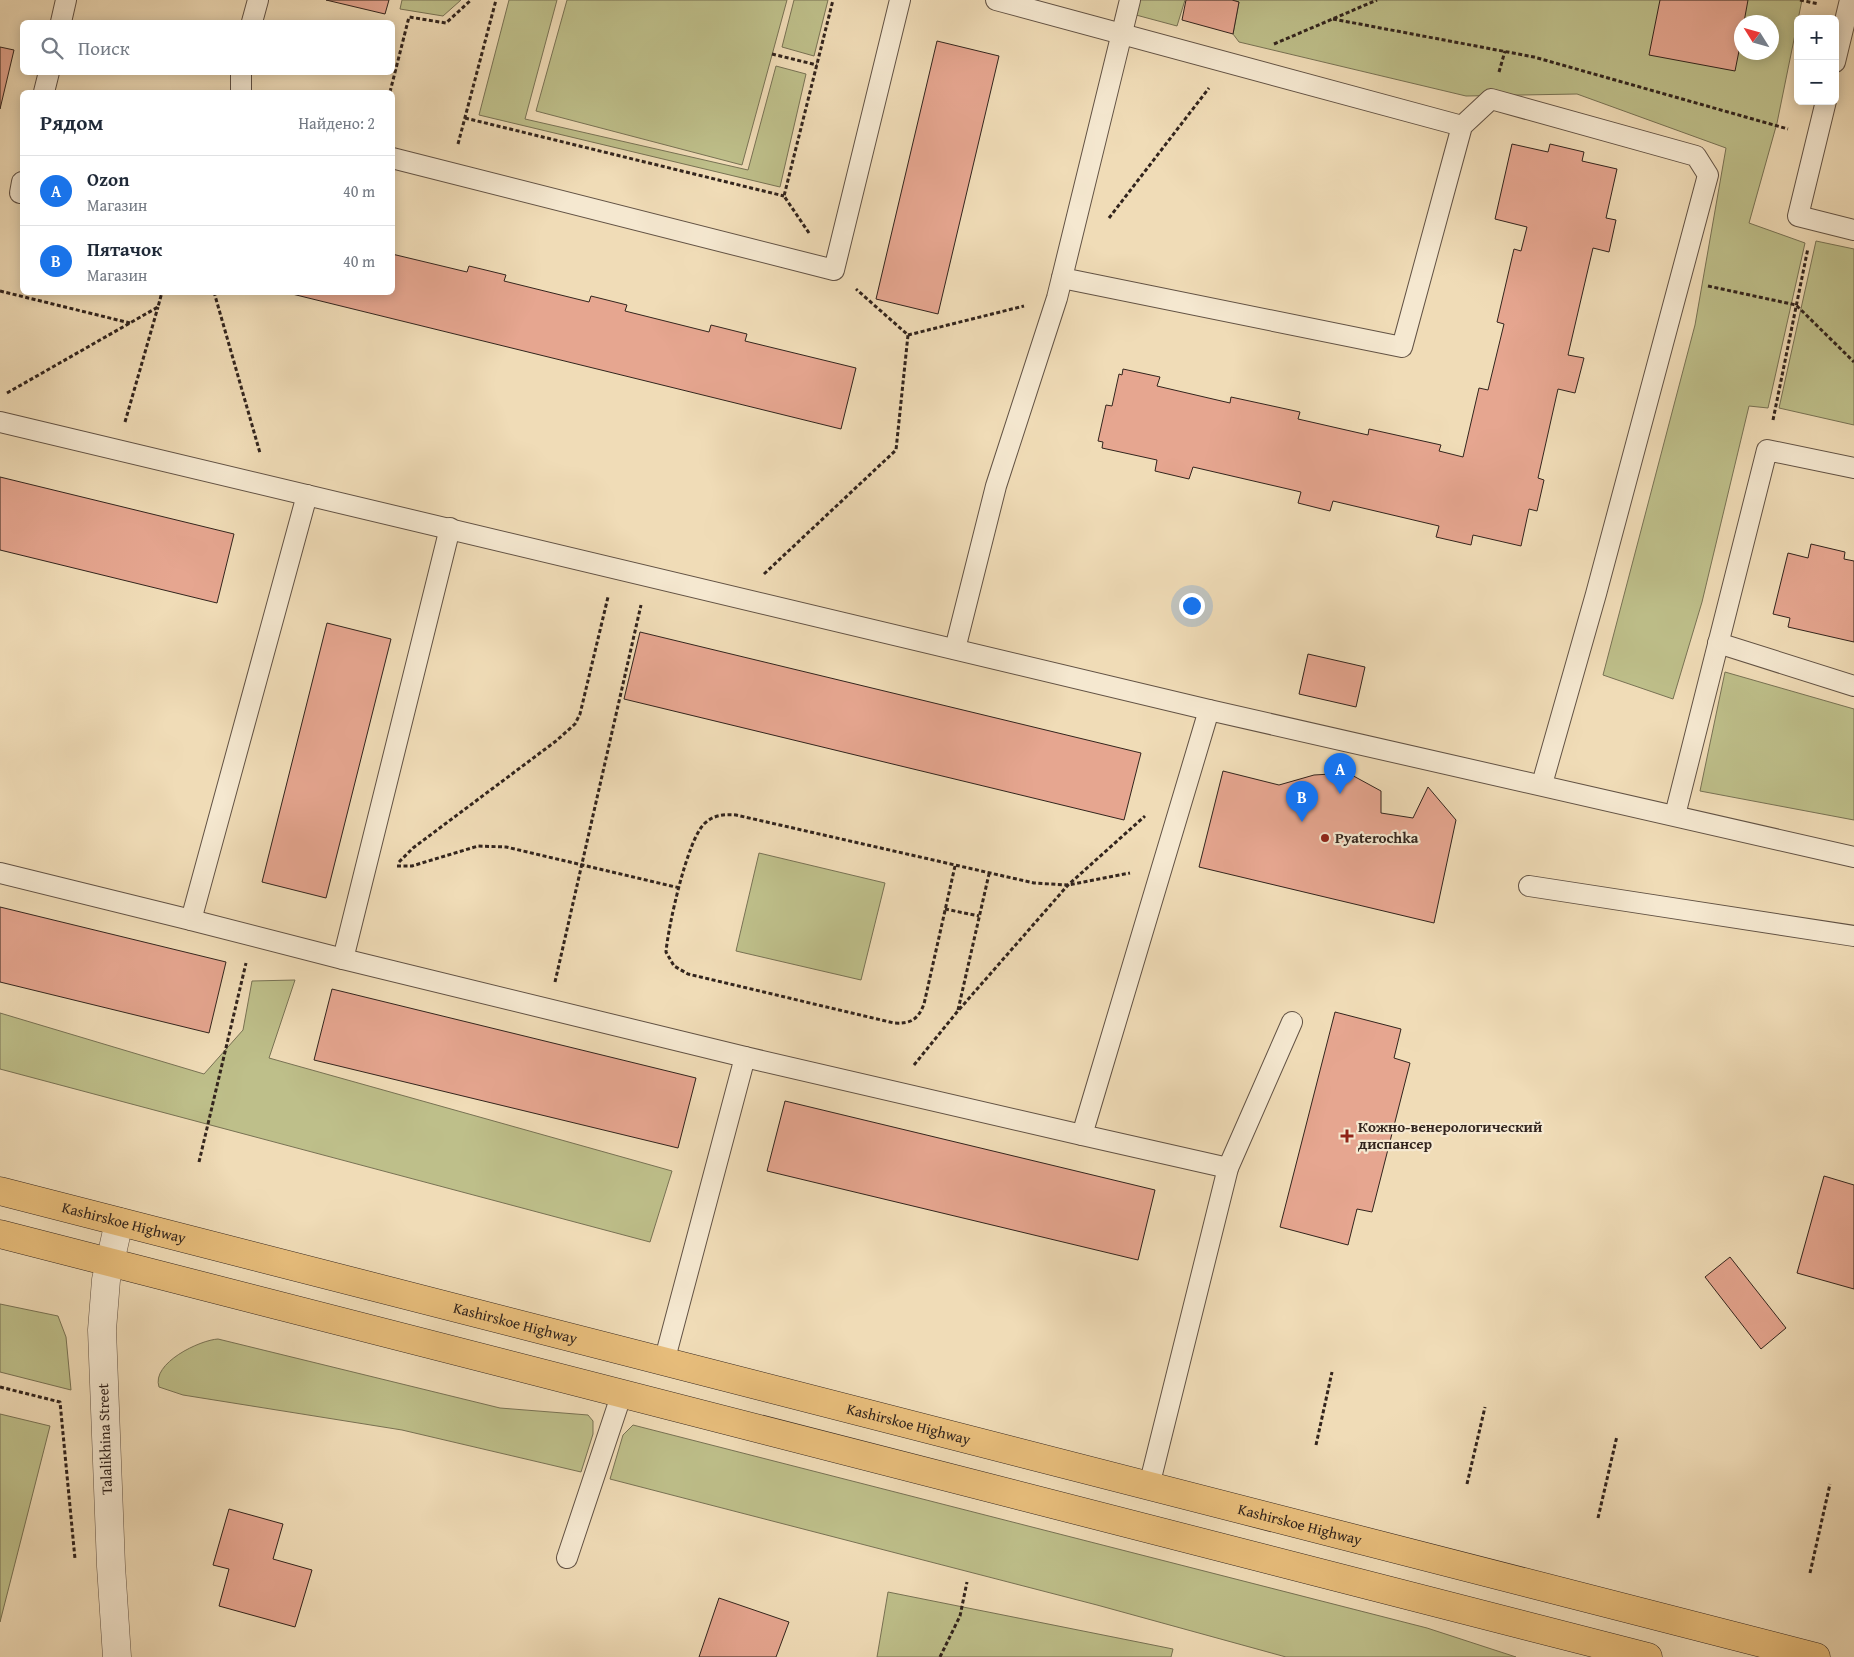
<!DOCTYPE html>
<html lang="ru">
<meta charset="utf-8">
<style>
body{margin:0;font-family:"Gentium Book Plus",serif;background:#f2f2f3;color:#1f2937}
.controls{position:absolute;right:15px;top:15px;display:grid;overflow:hidden;border-radius:8px;box-shadow:0 2px 12px #0003}
.controls button{width:45px;height:45px;display:grid;place-items:center;padding:0;border:0;border-bottom:1px solid #e0e1e3;background:#fff;color:#1f2937;font:25px sans-serif}
.compass{position:absolute;left:1734px;top:15px;width:45px;height:45px;border-radius:50%;background:#fff;box-shadow:0 2px 12px #0003;rotate:307deg}
.you{position:absolute;left:1191px;top:605px;width:18px;height:18px;margin:-12px;border:4px solid #fff;border-radius:50%;background:#1a73e8;box-shadow:0 0 0 8px #1a73e833}
.badge{display:grid;place-items:center;width:32px;height:32px;border-radius:50%;background:#1a73e8;color:#fff;font-size:16px;font-weight:700}
.pin{position:absolute;translate:-50% -41px;filter:drop-shadow(0 1px 2px #0008)}
.pin::after{content:'';position:absolute;top:26px;width:18px;height:15px;background:inherit;clip-path:polygon(0 0,100% 0,50% 100%)}
.list{margin:0;padding:0;list-style:none}
h2{display:flex;justify-content:space-between;align-items:center;height:65px;margin:0;padding:0 20px;font-size:21px}
h2 small{font-size:16px;font-weight:400;color:#747a83}
.list li{display:grid;grid-template-columns:32px 1fr auto;gap:15px;align-items:center;box-sizing:border-box;height:70px;padding:0 20px;border-top:1px solid #e0e1e3}
.list b{display:block;font-size:19px;white-space:nowrap}
.list p{margin:0;font-size:16px;white-space:nowrap;color:#747a83}
.list em{font-size:16px;font-style:normal;color:#747a83}
.icon{flex:none;width:28px;height:28px;fill:none;stroke:currentColor;stroke-width:2;stroke-linecap:round;stroke-linejoin:round}
.map{position:relative;flex:none;width:1854px;height:1657px;overflow:hidden}
.search{position:absolute;background:#fff;box-shadow:0 2px 12px #0003;left:20px;top:20px;width:375px;height:55px;display:flex;align-items:center;gap:12px;box-sizing:border-box;padding:0 18px;border-radius:8px;color:#747a83;font-size:19px}
.panel{position:absolute;background:#fff;box-shadow:0 2px 12px #0003;left:20px;top:90px;width:375px;height:205px;border-radius:8px}
.map>svg:first-child{display:block}
.green{fill:#bebf8a;stroke:#787254;fill-rule:evenodd}
.building{fill:#e6a690;stroke:#32241d}
.lines{fill:none;stroke-linecap:round;stroke-linejoin:round}
.lane-casing{stroke:#625244;stroke-width:22}
.street-casing{stroke:#625244;stroke-width:29}
.primary-casing{stroke:#32241d;stroke-width:29}
.path{stroke:#32241d;stroke-width:3;stroke-dasharray:4 2.5;stroke-linecap:butt}
.lane{stroke:#f5e8d0;stroke-width:20}
.street{stroke:#f5e8d0;stroke-width:28}
.primary{stroke:#e8be7c;stroke-width:28}
.poi-dot{fill:#8f2418;stroke:#f5e8d0;stroke-width:2}
.labels{text-anchor:middle;stroke-width:4.5;stroke-linejoin:round;paint-order:stroke}
.poi-label{font-size:15px;font-weight:bold;fill:#32241d;stroke:#f5e8d0;text-anchor:start}
.street-label{font-size:15px;fill:#32241d;stroke:#f5e8d0}
</style>
<div class="map">
<svg width="1854" height="1657" viewBox="0 0 1854 1657">
<rect width="100%" height="100%" fill="#f0dcb7"/>
<filter id="stains"><feTurbulence type="fractalNoise" baseFrequency=".004" numOctaves="4"/><feColorMatrix values="0 0 0 0 .2 0 0 0 0 .09 0 0 0 0 .02 0 0 0 .5 -.17"/></filter>
<radialGradient id="worn" r=".72"><stop offset=".6" stop-color="#630" stop-opacity="0"/><stop offset="1" stop-color="#630" stop-opacity=".3"/></radialGradient>
<!-- green -->
<g class="green">
<path d="M402,0h59l-18,16 -43,-7z"/>
<path d="M509,0h48l-32,119 223,51 28,-104 30,8 -26,113 -301,-72z"/>
<path d="M567,0h220l-45,165 -206,-54z"/>
<path d="M794,0h34l-14,56 -32,-9z"/>
<path d="M1139,0h46l-8,26 -41,-11z"/>
<path d="M1232,0h570l-25,123 -28,100 56,20 -37,165 -19,-2 -47,196 -29,97 -70,-24 92,-350 31,-177 -149,-54 -111,2 -227,-54 -6,-8 6,-32zM1742,22h30v30h-30z"/>
<path d="M1816,241l38,8v176l-75,-17z"/>
<path d="M1725,672l129,37v111l-154,-29z"/>
<path d="M759,853l126,30 -24,97 -125,-29z"/>
<path d="M295,980l-26,78 403,113 -22,71 -650,-173v-56l204,61 39,-44 9,-49z"/>
<path d="M0,1304l58,12 8,21 5,53 -71,-18z"/>
<path d="M218,1339l282,69 88,7 5,6v13l-12,38 -179,-42 -219,-35 -24,-8c-8,-24 41,-47 59,-48z"/>
<path d="M0,1414l50,12 -50,196z"/>
<path d="M633,1425l794,203 89,29h-230l-189,-52 -487,-126 13,-44z"/>
<path d="M888,1592l285,57 -2,8h-294z"/>
</g>
<!-- building -->
<g class="building">
<path d="M326,0h63l-4,14z"/>
<path d="M1186,0h46l7,2 -6,32 -51,-14z"/>
<path d="M1660,0h88l-4,22h-2v14l-7,35 -86,-16z"/>
<path d="M937,41l62,15 -61,258 -62,-15z"/>
<path d="M0,47l14,3 -14,59z"/>
<path d="M1512,144l36,8 2,-8 34,8 -2,9 35,8 -11,49 10,2 -7,32 -16,-4 -25,107 16,3 -9,35 -17,-4 -20,89 6,2 -7,31 -8,-2 -8,37 -48,-11 -2,10 -35,-8 3,-11 -106,-25 -3,10 -32,-8 3,-11 -108,-25 -4,12 -34,-8 2,-11 -55,-12 1,-6 -5,-1 8,-36 6,1 7,-32 3,1 1,-6 37,8 -3,9 73,17 1,-6 69,15 -2,7 70,16 1,-6 72,16 -2,6 24,6 16,-69 9,2 16,-66 -7,-2 17,-73 7,2 6,-24 -32,-8z"/>
<path d="M392,254l75,18 2,-6 37,9 -2,6 85,21 2,-6 36,9 -2,6 84,21 2,-7 36,9 -2,7 111,27 -15,61 -557,-137h108z"/>
<path d="M0,477l234,57 -17,69 -217,-53z"/>
<path d="M1811,544l34,8 -1,7 10,2v81l-66,-15 2,-9 -17,-4 15,-61 20,5z"/>
<path d="M327,623l64,16 -65,259 -64,-16z"/>
<path d="M640,632l501,121 -17,67 -500,-121z"/>
<path d="M1308,654l57,13 -9,40 -57,-13z"/>
<path d="M1223,771l56,14 35,-10 34,-2 33,18v22l32,5 15,-31 28,33 -22,103 -235,-56z"/>
<path d="M0,907l226,55 -17,71 -209,-51z"/>
<path d="M332,989l364,89 -18,70 -364,-88z"/>
<path d="M1335,1012l66,17 -7,29 16,5 -38,149 -15,-3 -9,36 -68,-18z"/>
<path d="M785,1101l370,89 -17,70 -371,-89z"/>
<path d="M1824,1176l30,9v104l-57,-16z"/>
<path d="M1730,1257l56,71 -25,21 -56,-72z"/>
<path d="M229,1509l54,15 -10,35 39,11 -17,57 -76,-21 10,-37 -16,-4z"/>
<path d="M719,1598l70,24 -13,35h-77z"/>
</g>
<g class="lines">
<!-- lane casing -->
<g class="lane-casing">
<g id="lane">
<path d="M996,0l466,126"/>
<path d="M61,22l5,-22"/>
<path d="M252,22l6,-22"/>
<path d="M1835,62l15,-62"/>
<path d="M44,92l5,-20"/>
<path d="M241,92v-20"/>
<path d="M1826,101l-28,115 56,14"/>
<path d="M392,158l442,112 66,-270"/>
<path d="M20,193l2,-11"/>
<path d="M1062,278l340,69 60,-221 29,-27 205,57 12,19 -112,419 -54,190"/>
<path d="M0,422l1209,288 645,147"/>
<path d="M450,528l-107,431 402,98 -81,305"/>
<path d="M1718,643l136,43"/>
<path d="M955,649l41,-163 61,-188 73,-298"/>
<path d="M1209,710l-127,425 146,33"/>
<path d="M1675,815l92,-365 87,18"/>
<path d="M0,873l191,47 116,-425"/>
<path d="M1529,886l325,50"/>
<path d="M191,920l152,39"/>
<path d="M745,1057l337,78"/>
<path d="M1149,1486l79,-318 64,-146"/>
<path d="M567,1558l55,-165"/>
</g>
</g>
<!-- street casing -->
<g class="street-casing">
<path id="street" d="M117,1657l-6,-91 -9,-236 4,-50 13,-58"/>
</g>
<!-- primary casing -->
<g class="primary-casing">
<g id="primary">
<path id="s1" d="M0,1191l1816,466"/>
<path d="M0,1234l1648,423"/>
</g>
</g>
<!-- path -->
<g class="path">
<path d="M1800,0l19,4"/>
<path d="M1333,19l201,38 254,72"/>
<path d="M1274,44l103,-44"/>
<path d="M772,54l45,11"/>
<path d="M1499,72l6,-21"/>
<path d="M390,92l19,-75 37,6 25,-23"/>
<path d="M465,118l319,78"/>
<path d="M458,144l38,-144"/>
<path d="M1109,218l100,-130"/>
<path d="M809,233l-25,-37 49,-196"/>
<path d="M1708,286l88,19 58,57"/>
<path d="M0,291l130,32"/>
<path d="M214,292l46,161"/>
<path d="M908,335l116,-29"/>
<path d="M7,393l151,-86 4,-15"/>
<path d="M1773,420l35,-172"/>
<path d="M125,422l33,-115"/>
<path d="M764,574l132,-124 12,-115 -52,-46"/>
<path d="M399,862l14,-14 143,-107 19,-17 5,-10 28,-117"/>
<path d="M397,866h15l66,-20 28,1 174,41"/>
<path d="M955,866l-31,138c-6,16 -14,20 -30,19l-206,-49 -14,-8 -8,-14c2,-25 21,-111 38,-128 9,-9 20,-10 32,-9l298,68 34,2 62,-12"/>
<path d="M945,909l34,7"/>
<path d="M555,982l86,-377"/>
<path d="M958,1010l31,-136"/>
<path d="M914,1065l43,-53 111,-127 77,-69"/>
<path d="M199,1162l47,-199"/>
<path d="M0,1387l60,15 15,157"/>
<path d="M1316,1445l16,-73"/>
<path d="M1467,1484l18,-77"/>
<path d="M1598,1518l19,-82"/>
<path d="M1810,1573l20,-89"/>
<path d="M940,1657l20,-41 7,-34"/>
</g>
<!-- lane -->
<use href="#lane" class="lane"/>
<!-- street -->
<use href="#street" class="street"/>
<!-- primary -->
<use href="#primary" class="primary"/>
</g>
<!-- markers -->
<g class="poi-dot">
<circle cx="1325" cy="838" r="5"/>
<path d="M1344.5 1128.5h5v5h5v5h-5v5h-5v-5h-5v-5h5z"/>
</g>
<g class="labels">
<!-- poi labels -->
<g class="poi-label">
<text x="1335" y="843">Pyaterochka</text>
<text x="1358" y="1132">Кожно-венерологический<tspan x="1358" dy="17">диспансер</tspan></text>
</g>
<!-- street labels -->
<g class="street-label">
<text dy="5" stroke="none"><textPath href="#s1" startOffset="128">Kashirskoe Highway</textPath></text>
<text dy="5" stroke="none"><textPath href="#s1" startOffset="532">Kashirskoe Highway</textPath></text>
<text dy="5" stroke="none"><textPath href="#s1" startOffset="938">Kashirskoe Highway</textPath></text>
<text transform="translate(105 1439) rotate(-92)" y="5">Talalikhina Street</text>
<text dy="5" stroke="none"><textPath href="#s1" startOffset="1342">Kashirskoe Highway</textPath></text>
</g>
</g>
<rect width="100%" height="100%" filter="url(#stains)"/>
<rect width="100%" height="100%" fill="url(#worn)"/>
</svg>
<div class="controls">
<button>+</button>
<button>−</button>
</div>
<svg class="compass" viewBox="-18 -18 36 36"><path d="M0-13l5 13h-10z" fill="#e53935"/><path d="M0 13l5-13h-10z" fill="#747a83"/></svg>
<div class="you"></div>
<div class="pin badge" style="left:1340px;top:794px">A</div>
<div class="pin badge" style="left:1302px;top:822px">B</div>
<div class="search"><svg class="icon" aria-label="search" viewBox="0 0 24 24"><circle cx="10" cy="10" r="6"/><path d="M15 15l6 6"/></svg>Поиск</div>
<section class="panel">
<h2>Рядом<small>Найдено: 2</small></h2>
<ul class="list">
<li><span class="badge">A</span><div><b>Ozon</b><p>Магазин</p></div><em>40 m</em></li>
<li><span class="badge">B</span><div><b>Пятачок</b><p>Магазин</p></div><em>40 m</em></li>
</ul>
</section>
</div>
